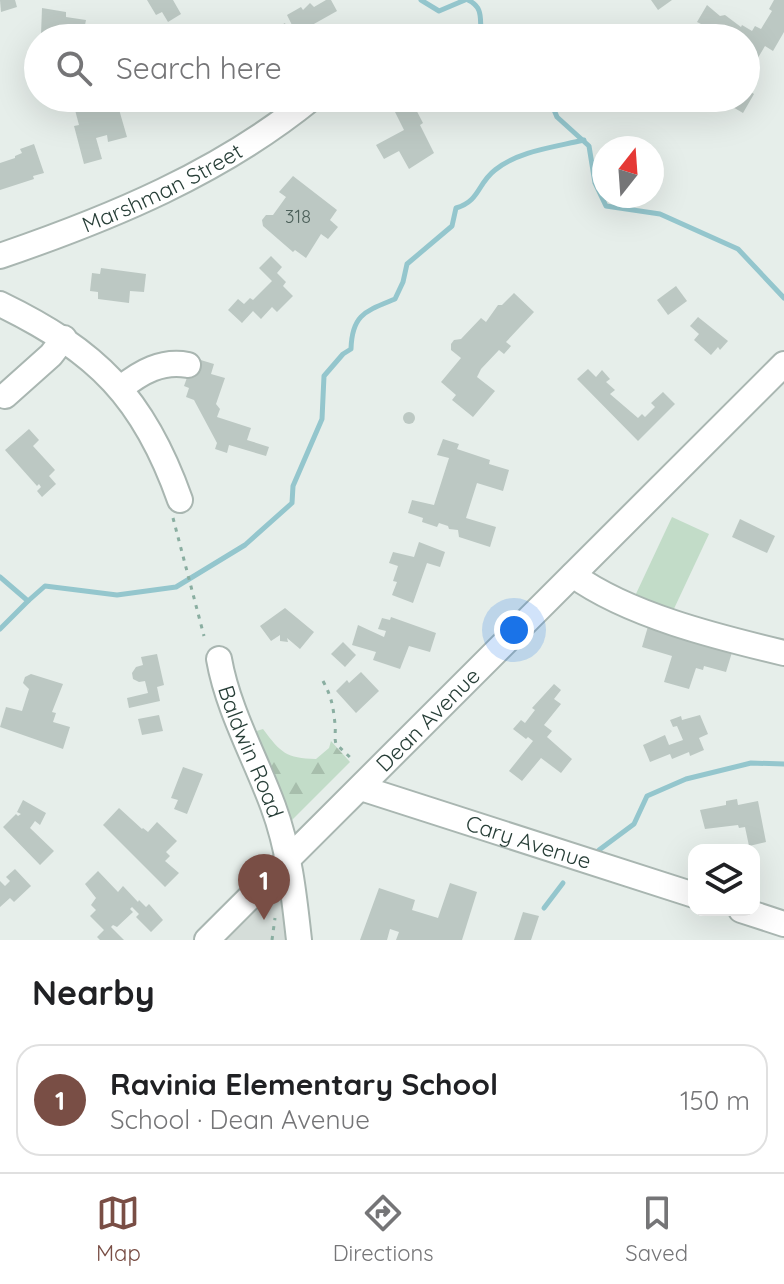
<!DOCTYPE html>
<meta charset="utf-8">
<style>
body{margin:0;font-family:Quicksand,sans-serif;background:#f2f2f2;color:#202124}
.controls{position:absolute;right:24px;bottom:24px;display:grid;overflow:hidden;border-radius:16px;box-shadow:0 8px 32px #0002}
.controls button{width:72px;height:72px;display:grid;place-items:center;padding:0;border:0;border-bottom:2px solid #e0e0e0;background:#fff;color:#202124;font:40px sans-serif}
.compass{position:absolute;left:592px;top:136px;width:72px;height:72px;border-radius:50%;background:#fff;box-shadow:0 8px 32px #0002;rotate:17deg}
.you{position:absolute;left:514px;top:630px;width:28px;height:28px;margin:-20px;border:6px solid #fff;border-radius:50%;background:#1a73e8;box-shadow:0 0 0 12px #1a73e833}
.badge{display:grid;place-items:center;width:52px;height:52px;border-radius:50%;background:#794e45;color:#fff;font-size:26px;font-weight:700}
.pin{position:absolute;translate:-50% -66px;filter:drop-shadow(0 2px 4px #0008)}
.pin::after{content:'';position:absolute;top:42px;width:28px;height:24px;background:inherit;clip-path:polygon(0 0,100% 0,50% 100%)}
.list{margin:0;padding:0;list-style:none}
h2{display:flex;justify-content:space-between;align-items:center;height:104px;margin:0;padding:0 32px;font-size:34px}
h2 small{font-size:26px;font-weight:400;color:#757577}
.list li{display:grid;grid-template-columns:52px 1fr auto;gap:24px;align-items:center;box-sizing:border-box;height:112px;margin:0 16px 16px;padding:0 16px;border:2px solid #e0e0e0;border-radius:24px}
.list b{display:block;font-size:30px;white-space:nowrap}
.list p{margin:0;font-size:26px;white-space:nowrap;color:#757577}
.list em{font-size:26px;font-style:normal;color:#757577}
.icon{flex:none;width:44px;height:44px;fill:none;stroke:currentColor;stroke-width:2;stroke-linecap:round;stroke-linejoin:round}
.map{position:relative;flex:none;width:784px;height:940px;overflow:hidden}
.search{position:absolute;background:#fff;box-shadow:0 8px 32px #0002;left:24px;right:24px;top:24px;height:88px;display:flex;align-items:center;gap:20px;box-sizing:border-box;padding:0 28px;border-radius:44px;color:#757577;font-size:30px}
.sheet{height:232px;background:#fff}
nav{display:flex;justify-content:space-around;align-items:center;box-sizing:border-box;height:112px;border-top:2px solid #e0e0e0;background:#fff;font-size:22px;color:#757577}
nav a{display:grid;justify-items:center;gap:4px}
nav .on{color:#794e45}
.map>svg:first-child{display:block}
.built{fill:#d5ddd9}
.forest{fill:url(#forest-firs)}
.pitch{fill:#c2dcc8}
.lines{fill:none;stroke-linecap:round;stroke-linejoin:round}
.stream{stroke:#94c6cd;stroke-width:5}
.building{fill:#bcc8c3}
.minor-casing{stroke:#a9b6b1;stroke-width:28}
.path{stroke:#8aaea1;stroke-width:3;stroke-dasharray:4 6;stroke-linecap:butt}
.minor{stroke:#fff;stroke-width:24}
.labels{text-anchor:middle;stroke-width:8;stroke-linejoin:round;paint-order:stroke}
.number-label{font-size:18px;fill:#4c605a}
.street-label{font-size:22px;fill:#273e37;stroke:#f7faf8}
</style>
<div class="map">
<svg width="784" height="940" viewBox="0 0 784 940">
<defs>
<pattern id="forest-firs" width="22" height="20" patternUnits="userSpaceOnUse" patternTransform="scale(2)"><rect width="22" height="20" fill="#c2dcc8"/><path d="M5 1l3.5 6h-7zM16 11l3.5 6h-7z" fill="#a7beac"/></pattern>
</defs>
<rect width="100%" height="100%" fill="#e6eeea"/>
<!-- built -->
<path class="built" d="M279,888l9,12 3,40h-73l45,-44z"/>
<!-- forest -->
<path class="forest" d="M263,729c18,24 23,29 53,30l13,-11 2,-7 19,21 -61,61 -36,-91z"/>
<!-- pitch -->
<path class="pitch" d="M672,517l37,17 -37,79 -37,-17z"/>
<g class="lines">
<!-- stream -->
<g class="stream">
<path d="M421,0l18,11 26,-11"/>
<path d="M468,0c19,9 9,24 15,38"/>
<path d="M549,98l8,19 32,29 6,37 11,23 54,8 78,35 46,49"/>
<path d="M0,577l28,24 17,-15 72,9 59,-8 69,-42 47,-42 1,-17 29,-67 2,-43 19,-22 8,-5c1,-35 15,-38 44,-50l8,-17 4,-18 45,-38 4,-18c24,-7 21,-24 39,-38 23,-19 60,-23 89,-30"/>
<path d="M0,629l28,-28"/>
<path d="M599,850l35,-26 13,-28 39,-17 65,-16 33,1"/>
<path d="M544,908l19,-25"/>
</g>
</g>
<!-- building -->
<g class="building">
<path d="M0,0h15l2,7 -16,5z"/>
<path d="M147,0h26l8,14 -13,8 -6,-10 -6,3z"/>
<path d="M326,0h5l6,11 -48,27h-18l-3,-5 17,-10 2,5 5,-3 -5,-10 14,-8 2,3 7,-7 4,4z"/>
<path d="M651,0h21l-14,10z"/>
<path d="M774,0h10v32l-11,19 -8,-5 -15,25 -4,-2v-31h-54l9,-14 -4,-2 10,-17 13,11 5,-1 16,12 1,-2 10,6 3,-5 6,3 11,-18 -3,-2z"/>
<path d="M42,8l24,4v5l20,3 -3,15 -18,-3 -1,6h-20v-3h-3z"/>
<path d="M746,89l8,5 -11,19 -12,-7 5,-8h10z"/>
<path d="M406,98h4l13,25 -3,2 14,28 -25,16 -10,-18 -15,8 -8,-14 28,-15 -12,-24z"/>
<path d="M116,99l11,38 -19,5 -1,-7 -11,3 6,21 -18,5 -10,-38 5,-1 -4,-15z"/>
<path d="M34,144l10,29 -11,3 1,3 -34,11v-27l15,-5v-2l7,-3 -2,-4z"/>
<path d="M293,176l44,34 -7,10 8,7 -10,12 -7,-5 -15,24 -11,-8 -2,2 -30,-26 -1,-6 4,-5h7l13,-18 -7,-5z"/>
<path d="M271,256l11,11 -5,6 9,9 -3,4 10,10 -16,16 -5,-5 -11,12 -8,-8 -11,12 -14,-13 10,-11 6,5 6,-6 3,2 19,-19 -13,-13z"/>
<path d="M101,268l45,6 -2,18 -14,-1 -1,12 -31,-4v-7l-8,-1 2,-18 8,1z"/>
<path d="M676,286l11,15 -19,14 -11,-15z"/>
<path d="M514,293l20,19 -28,30 5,4 -7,8 -5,-4 -18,19 -4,8 18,14 -22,26 -21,-17 4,-5 -15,-13 20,-24 -10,-8v-6l3,-4 7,-1 20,-21 5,4 12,-17h4z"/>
<path d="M698,317l30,24 -8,9 -2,-3 -7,8 -17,-15 5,-6 -9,-8z"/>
<path d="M194,358l20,6 -3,10 14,4 -9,26 4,5 -3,8 34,11 -4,12 22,7 -3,9 -37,-11 -2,8 -12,-4 2,-6 -23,-43 -8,-3 3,-9 -5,-2z"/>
<path d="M588,369l8,8 6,-7 8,9 -4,3 9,8 -5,4 28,24 4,-4 3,3 10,-10 -4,-4 12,-11 12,12 -37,37 -61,-62z"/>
<circle cx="409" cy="418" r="6"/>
<path d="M29,429l10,11 -6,6 22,24 -6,6 7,8 -14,13 -5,-6 4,-4 -2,-3 -2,2 -32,-36z"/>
<path d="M443,439l16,5 -2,5 33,11 -1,4 20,6 -6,21 -26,-8 -11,35 30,9 -6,20 -31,-10 -1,-7 -9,-1 -1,-3 -9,-3 -2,4 -15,-5 1,-4 -15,-5 4,-13 22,5 15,-47 -12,-3z"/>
<path d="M740,519l35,17 -8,17 -35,-16z"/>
<path d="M419,542l26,10 -5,15 -13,-4 -14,40 -21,-8 5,-13 -4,-1 5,-15 -9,-3 4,-11 21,5z"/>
<path d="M285,608l29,24 -14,17 -13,-11 1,4 -8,-1v-6l-9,6 -11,-15z"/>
<path d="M391,617l45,16 -6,19 -21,-6 -9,23 -27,-9 3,-8 -24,-7 6,-20 26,12 2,-6 -8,-2 4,-11 8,2z"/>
<path d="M649,623l84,26 -7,23 -22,-6 -1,4 -7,-2 -7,21 -25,-7 8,-26 -30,-9z"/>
<path d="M343,642l13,13 -11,12 -14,-13z"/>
<path d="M157,654l7,31 -7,2 3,14 -31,7 -2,-10 21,-5 -3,-12 -6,1 -6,-3 -1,-6 4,-6 7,-2 -2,-8z"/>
<path d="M361,672l18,19 -23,22 -20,-22 11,-11 2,3z"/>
<path d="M31,674l32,10 -11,28 4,1 -3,9 17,5 -7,22 -63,-22 6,-20 16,4 7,-22 -6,-6 2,-6z"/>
<path d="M554,684l7,6 -7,9 7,5 -17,21 8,6 -5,6 25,22 -11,14 -20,-15 -19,23 -13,-10 24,-30 -5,-4 -2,2 -13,-10 8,-9 4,3 10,-13 -3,-2z"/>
<path d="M159,715l4,16 -21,4 -4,-16z"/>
<path d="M700,715l8,19 -9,4 5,12 -14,6 -1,-4 -17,7 -2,-5 -20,8 -7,-17 22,-10 4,10 14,-5 -6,-14 -4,1 -3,-7 11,-4 1,4z"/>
<path d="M183,767l20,7 -16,40 -13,-5 4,-9 -7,-2z"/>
<path d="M737,799l1,6 20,-4 8,41 -17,4 -4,-19 -6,1 -1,-3 -33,4 -5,-19 26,-5v-4z"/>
<path d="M23,800l23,13 -6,12 -5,-4 -5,7 24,23 -14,14 -37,-38 13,-13 2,2 3,-2 -4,-2z"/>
<path d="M119,808l23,21 1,-1 5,4 9,-10 20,19 -11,11 4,4 -5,5 14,12 -14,14 -62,-62z"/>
<path d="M15,869l16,17 -17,16 -4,-4 -10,9v-26l5,5 5,-5 -4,-4z"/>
<path d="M98,871l20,21 5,-6 15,16 1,-2 7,7 3,-3 14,16 -12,12 -15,-15 3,-3 -7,-7 -2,2 3,3 -16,15 -4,-2 -2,2 13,13h-24l-3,-3 7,-7 -14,-14 6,-6 -5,-5 5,-7 -11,-14z"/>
<path d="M450,883l27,9 -15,48h-66l3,-8 -9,-3 -3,11h-27l19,-52 36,12 -3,10 26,8z"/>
<path d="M523,912l16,4 -8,24h-17z"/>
</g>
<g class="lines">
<!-- minor casing -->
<g class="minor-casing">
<g id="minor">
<path id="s1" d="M0,256c111,-38 220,-83 312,-158"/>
<path d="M0,304c97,47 144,94 180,196"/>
<path d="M121,388c20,-16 41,-28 67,-23"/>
<path d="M5,396l46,-41 13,-17"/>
<path d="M573,575c55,40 144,62 211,78"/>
<path id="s2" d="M219,659c9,51 36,98 54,147 16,43 21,88 26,134"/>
<path id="s3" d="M361,788l333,107"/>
<path d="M741,910l43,14"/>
<path id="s4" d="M207,940l577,-576"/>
</g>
</g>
<!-- path -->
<g class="path">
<path d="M173,518l31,118"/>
<path d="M323,681c9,17 10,25 12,43 1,8 -1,13 1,20l18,17"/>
<path d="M272,940l3,-22"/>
</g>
<!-- minor -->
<use href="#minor" class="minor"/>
</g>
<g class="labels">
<!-- number labels -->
<g class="number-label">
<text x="298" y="223">318</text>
</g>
<!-- street labels -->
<g class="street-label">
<text dy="8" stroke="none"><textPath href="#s1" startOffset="176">Marshman Street</textPath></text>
<text dy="8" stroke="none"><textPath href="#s4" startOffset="312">Dean Avenue</textPath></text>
<text dy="8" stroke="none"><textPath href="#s2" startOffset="98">Baldwin Road</textPath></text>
<text dy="8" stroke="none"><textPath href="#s3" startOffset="176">Cary Avenue</textPath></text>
</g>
</g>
</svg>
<div class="controls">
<button><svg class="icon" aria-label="layers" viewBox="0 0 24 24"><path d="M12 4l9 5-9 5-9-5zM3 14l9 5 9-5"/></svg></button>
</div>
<svg class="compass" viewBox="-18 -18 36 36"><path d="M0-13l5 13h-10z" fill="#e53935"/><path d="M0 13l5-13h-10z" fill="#757577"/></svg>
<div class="you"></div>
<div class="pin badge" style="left:264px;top:920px">1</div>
<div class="search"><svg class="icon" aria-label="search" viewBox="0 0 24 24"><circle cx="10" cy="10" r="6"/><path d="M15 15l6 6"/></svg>Search here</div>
</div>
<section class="sheet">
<h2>Nearby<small></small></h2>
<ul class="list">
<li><span class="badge">1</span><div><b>Ravinia Elementary School</b><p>School · Dean Avenue</p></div><em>150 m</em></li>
</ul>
</section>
<nav>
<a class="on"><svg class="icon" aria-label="map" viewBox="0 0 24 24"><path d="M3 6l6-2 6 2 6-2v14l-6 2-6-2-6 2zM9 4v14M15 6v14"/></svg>Map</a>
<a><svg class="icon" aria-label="directions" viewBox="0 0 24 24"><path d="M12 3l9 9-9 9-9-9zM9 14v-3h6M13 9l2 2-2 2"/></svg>Directions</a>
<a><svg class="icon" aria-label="saved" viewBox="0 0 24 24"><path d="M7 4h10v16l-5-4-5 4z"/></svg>Saved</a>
</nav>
